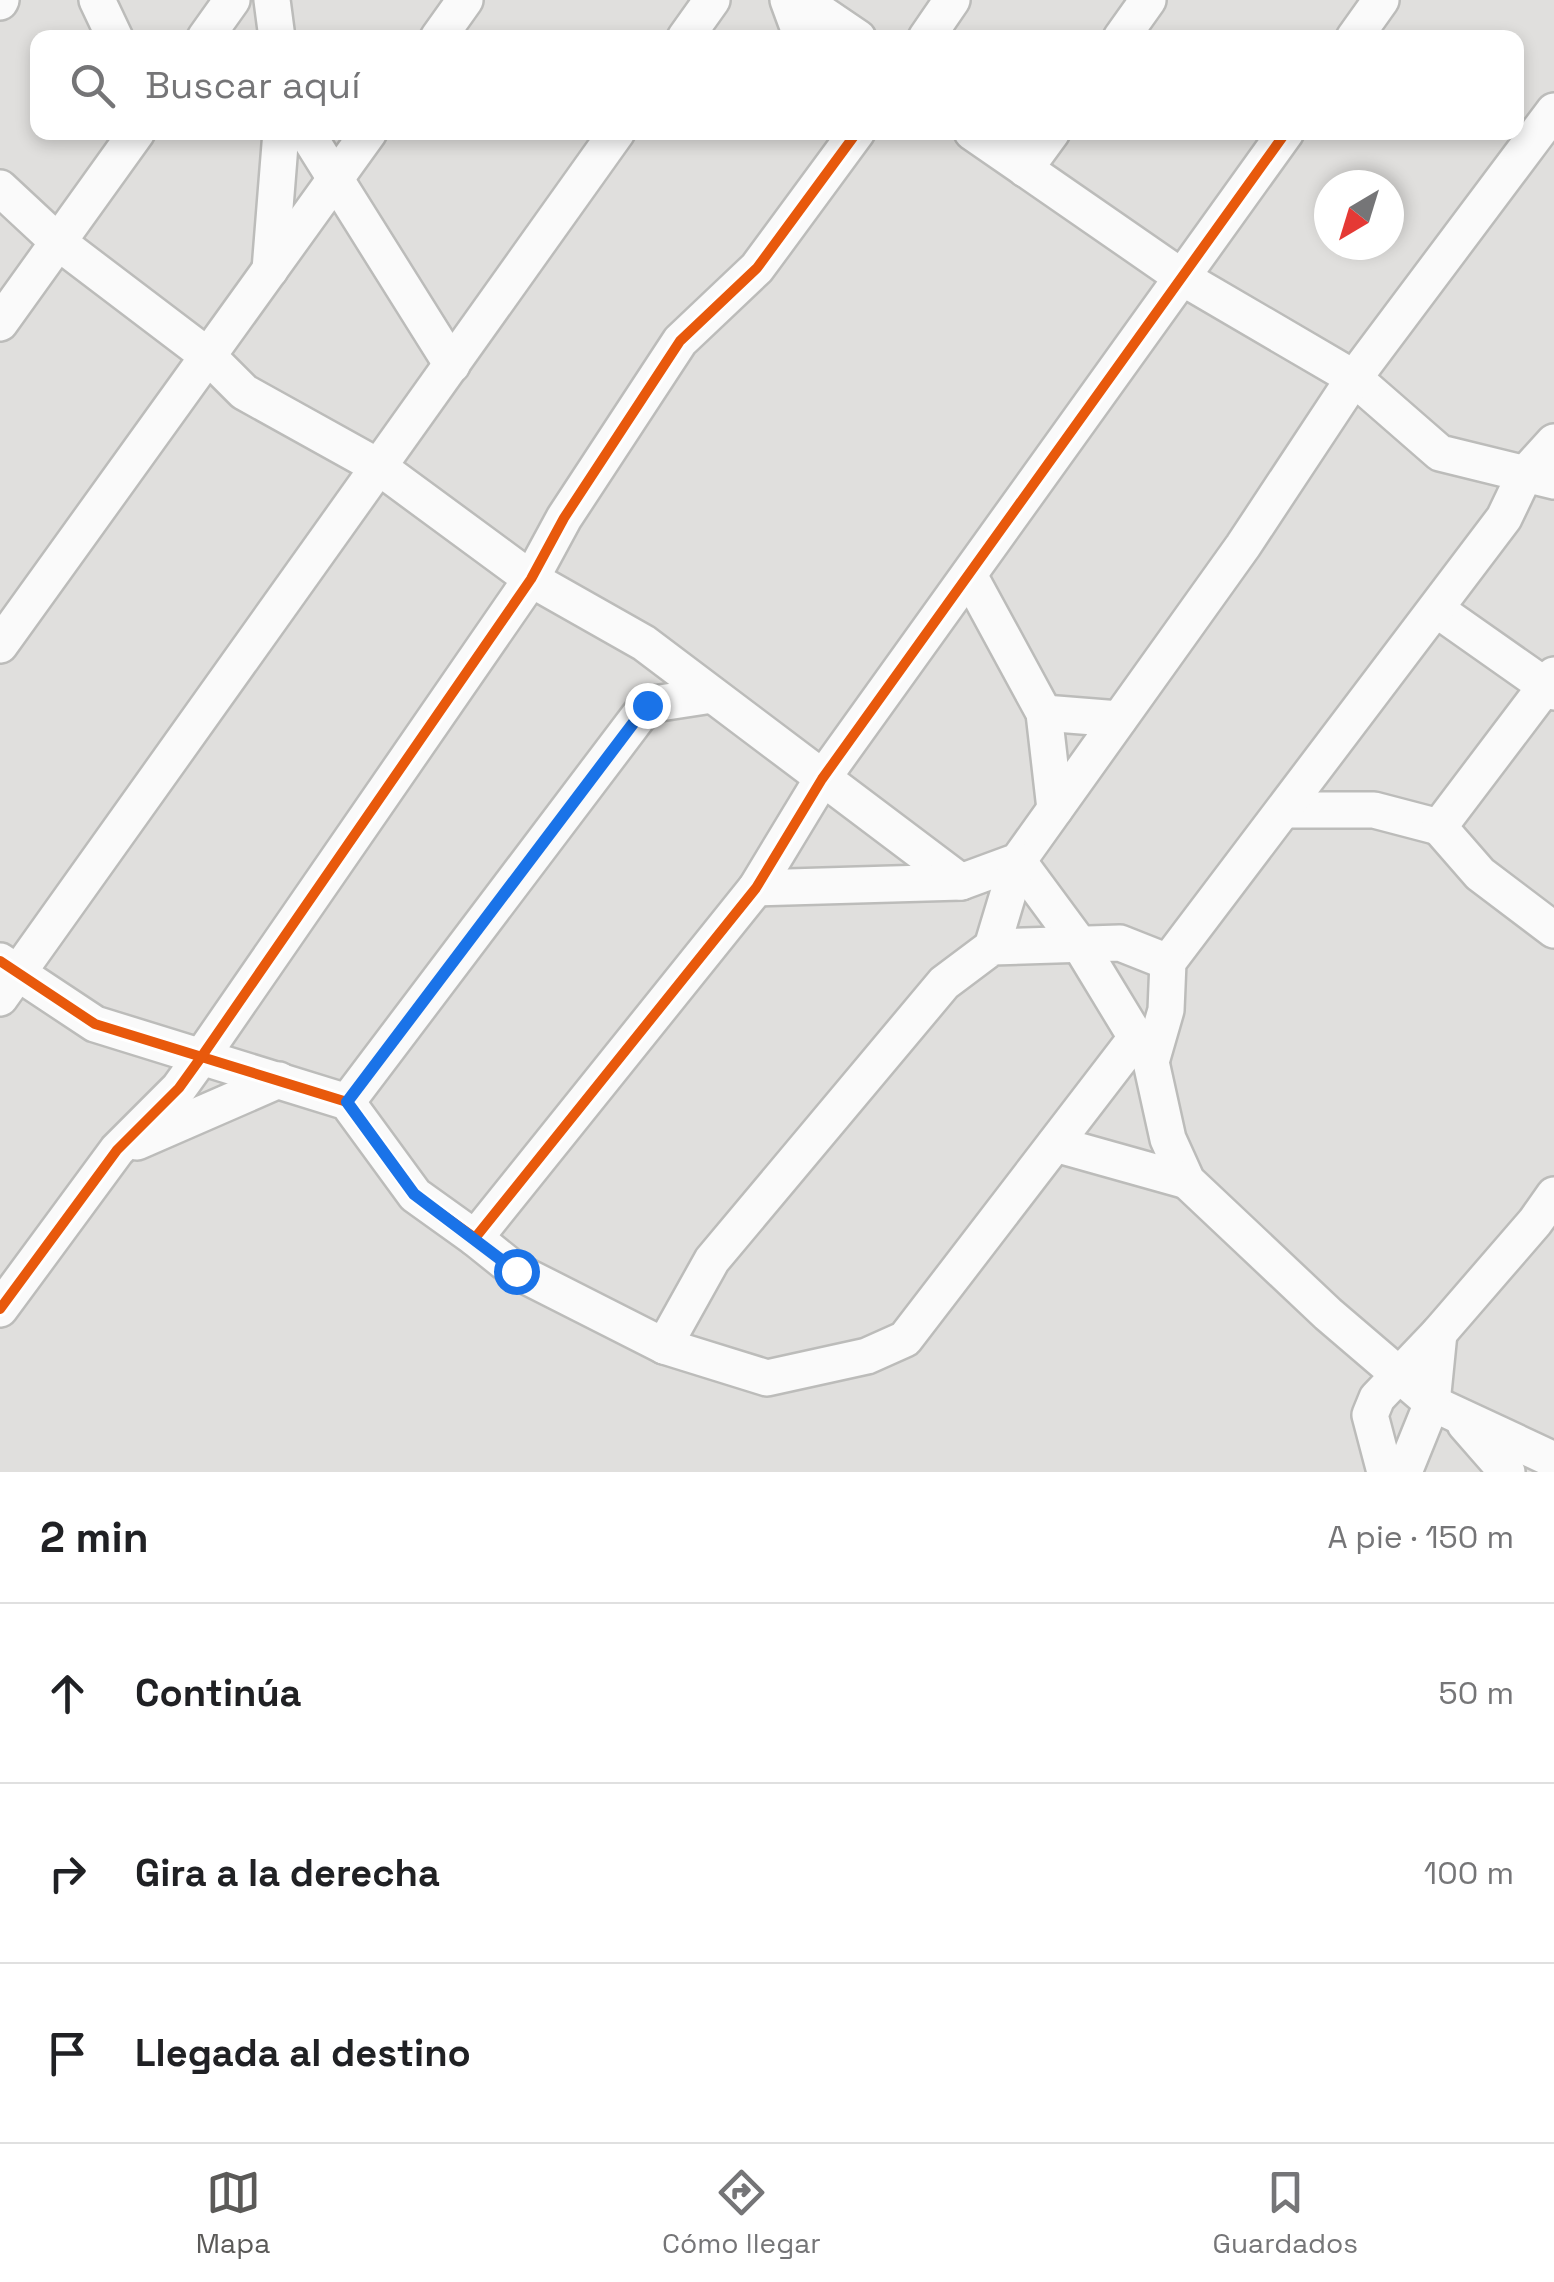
<!DOCTYPE html>
<html lang="es">
<meta charset="utf-8">
<style>
body{margin:0;font-family:"Space Grotesk",sans-serif;background:#f6f6f6;color:#202124}
.compass{position:absolute;left:1314px;top:170px;width:90px;height:90px;border-radius:50%;background:#fff;box-shadow:0 5px 15px #0003;rotate:218deg}
.stop{position:absolute;width:30px;height:30px;margin:-22px;border:8px solid #1a73e8;border-radius:50%;background:#fff}
.stop.end{background:#1a73e8;border-color:#fff;box-shadow:0 2px 10px #0008}
.list{margin:0;padding:0;list-style:none}
h2{display:flex;justify-content:space-between;align-items:center;height:130px;margin:0;padding:0 40px;font-size:42px}
h2 small{font-size:32px;font-weight:400;color:#757577}
.list li{display:grid;grid-template-columns:65px 1fr auto;gap:30px;align-items:center;box-sizing:border-box;height:180px;padding:0 40px;border-top:2px solid #e0e0e0}
.list b{display:block;font-size:38px;white-space:nowrap}
.list em{font-size:32px;font-style:normal;color:#757577}
.icon{flex:none;width:55px;height:55px;fill:none;stroke:currentColor;stroke-width:2;stroke-linecap:round;stroke-linejoin:round}
.map{position:relative;flex:none;width:1554px;height:1472px;overflow:hidden}
.search{position:absolute;background:#fff;box-shadow:0 5px 15px #0003;left:30px;right:30px;top:30px;height:110px;display:flex;align-items:center;gap:25px;box-sizing:border-box;padding:0 35px;border-radius:20px;color:#757577;font-size:38px}
.sheet{height:670px;background:#fff}
nav{display:flex;justify-content:space-around;align-items:center;box-sizing:border-box;height:140px;border-top:2px solid #e0e0e0;background:#fff;font-size:28px;color:#757577}
nav a{display:grid;justify-items:center;gap:5px}
nav .on{color:#5b5a58}
.map>svg:first-child{display:block}
.lines{fill:none;stroke-linecap:round;stroke-linejoin:round}
.minor-casing{stroke:#bcbcba;stroke-width:40}
.minor{stroke:#fafafa;stroke-width:35}
.cycleway-casing{stroke:#fff;stroke-width:16}
.cycleway{stroke:#e8590c;stroke-width:10}
.route{stroke:#1a73e8;stroke-width:12}
</style>
<div class="map">
<svg width="1554" height="1472" viewBox="0 0 1554 1472">
<rect width="100%" height="100%" fill="#e0dfdd"/>
<g class="lines">
<!-- minor casing -->
<g class="minor-casing">
<g id="minor">
<path d="M97,0l18,38"/>
<path d="M272,0l5,38"/>
<path d="M788,0l14,38"/>
<path d="M802,0l56,38"/>
<path d="M0,2l1,-2"/>
<path d="M205,38l27,-38"/>
<path d="M438,38l27,-38"/>
<path d="M685,38l27,-38"/>
<path d="M926,38l26,-38"/>
<path d="M1121,38l27,-38"/>
<path d="M1354,38l27,-38"/>
<path d="M306,132l146,233"/>
<path d="M972,132l211,146 171,100 86,75 114,28"/>
<path d="M1014,148l11,21 27,-37"/>
<path d="M0,188l58,54 150,114 36,36 135,75 152,112 113,64 317,239"/>
<path d="M270,270l11,-138"/>
<path d="M0,323l137,-191"/>
<path d="M969,575l75,138 11,96"/>
<path d="M1436,609l118,83"/>
<path d="M0,645l369,-513"/>
<path d="M1044,713l75,6"/>
<path d="M1285,810h89l65,17 115,-152"/>
<path d="M1439,827l41,47 74,56"/>
<path d="M1018,861l62,84 71,117 17,77 19,42 141,133 104,89 122,57"/>
<path d="M756,888l205,-6 57,-21 225,-315 111,-168 200,-267"/>
<path d="M992,947l26,-86"/>
<path d="M0,961l95,63 252,78 68,93 60,43 281,-350 66,-109 464,-647"/>
<path d="M0,998l617,-866"/>
<path d="M1151,1062l15,-52 2,-48 336,-444 21,-44 29,-32"/>
<path d="M347,1102l300,-397 65,-10"/>
<path d="M137,1142l142,-62"/>
<path d="M1055,1144l132,37"/>
<path d="M475,1238l41,33 148,75 103,32 100,-22 38,-17 231,-301"/>
<path d="M0,1309l117,-159 62,-62 23,-32 329,-477 33,-61 116,-177 77,-73 100,-136"/>
<path d="M664,1346l48,-86 232,-277 48,-36 128,-4 48,19"/>
<path d="M1465,1424l42,48"/>
<path d="M1385,1472l-15,-57 7,-17 62,-65 96,-111 19,-27"/>
<path d="M1404,1472l28,-69 7,-70"/>
</g>
</g>
<!-- minor -->
<use href="#minor" class="minor"/>
<!-- cycleway casing -->
<g class="cycleway-casing">
<g id="cycleway">
<path d="M0,961l95,63 252,78 68,93 60,43 281,-350 66,-109 464,-647"/>
<path d="M0,1309l117,-159 62,-62 23,-32 329,-477 33,-61 116,-177 77,-73 100,-136"/>
</g>
</g>
<!-- cycleway -->
<use href="#cycleway" class="cycleway"/>
</g>
<g class="lines">
<!-- route -->
<path class="route" d="M516,1271l-102,-77 -67,-92 300,-397"/>
</g>
</svg>
<svg class="compass" viewBox="-18 -18 36 36"><path d="M0-13l5 13h-10z" fill="#e53935"/><path d="M0 13l5-13h-10z" fill="#757577"/></svg>
<div class="stop" style="left:516px;top:1271px"></div>
<div class="stop end" style="left:647px;top:705px"></div>
<div class="search"><svg class="icon" aria-label="search" viewBox="0 0 24 24"><circle cx="10" cy="10" r="6"/><path d="M15 15l6 6"/></svg>Buscar aquí</div>
</div>
<section class="sheet">
<h2>2 min<small>A pie · 150 m</small></h2>
<ul class="list">
<li><svg class="icon" aria-label="ahead" viewBox="0 0 24 24"><path d="M12 20V5M6 11l6-6 6 6"/></svg><div><b>Continúa</b></div><em>50 m</em></li>
<li><svg class="icon" aria-label="right" viewBox="0 0 24 24"><path d="M7 20v-9h11M14 6l5 5-5 5"/></svg><div><b>Gira a la derecha</b></div><em>100 m</em></li>
<li><svg class="icon" aria-label="arrive" viewBox="0 0 24 24"><path d="M6 21V4h12l-3 4 3 4H6"/></svg><div><b>Llegada al destino</b></div></li>
</ul>
</section>
<nav>
<a class="on"><svg class="icon" aria-label="map" viewBox="0 0 24 24"><path d="M3 6l6-2 6 2 6-2v14l-6 2-6-2-6 2zM9 4v14M15 6v14"/></svg>Mapa</a>
<a><svg class="icon" aria-label="directions" viewBox="0 0 24 24"><path d="M12 3l9 9-9 9-9-9zM9 14v-3h6M13 9l2 2-2 2"/></svg>Cómo llegar</a>
<a><svg class="icon" aria-label="saved" viewBox="0 0 24 24"><path d="M7 4h10v16l-5-4-5 4z"/></svg>Guardados</a>
</nav>
